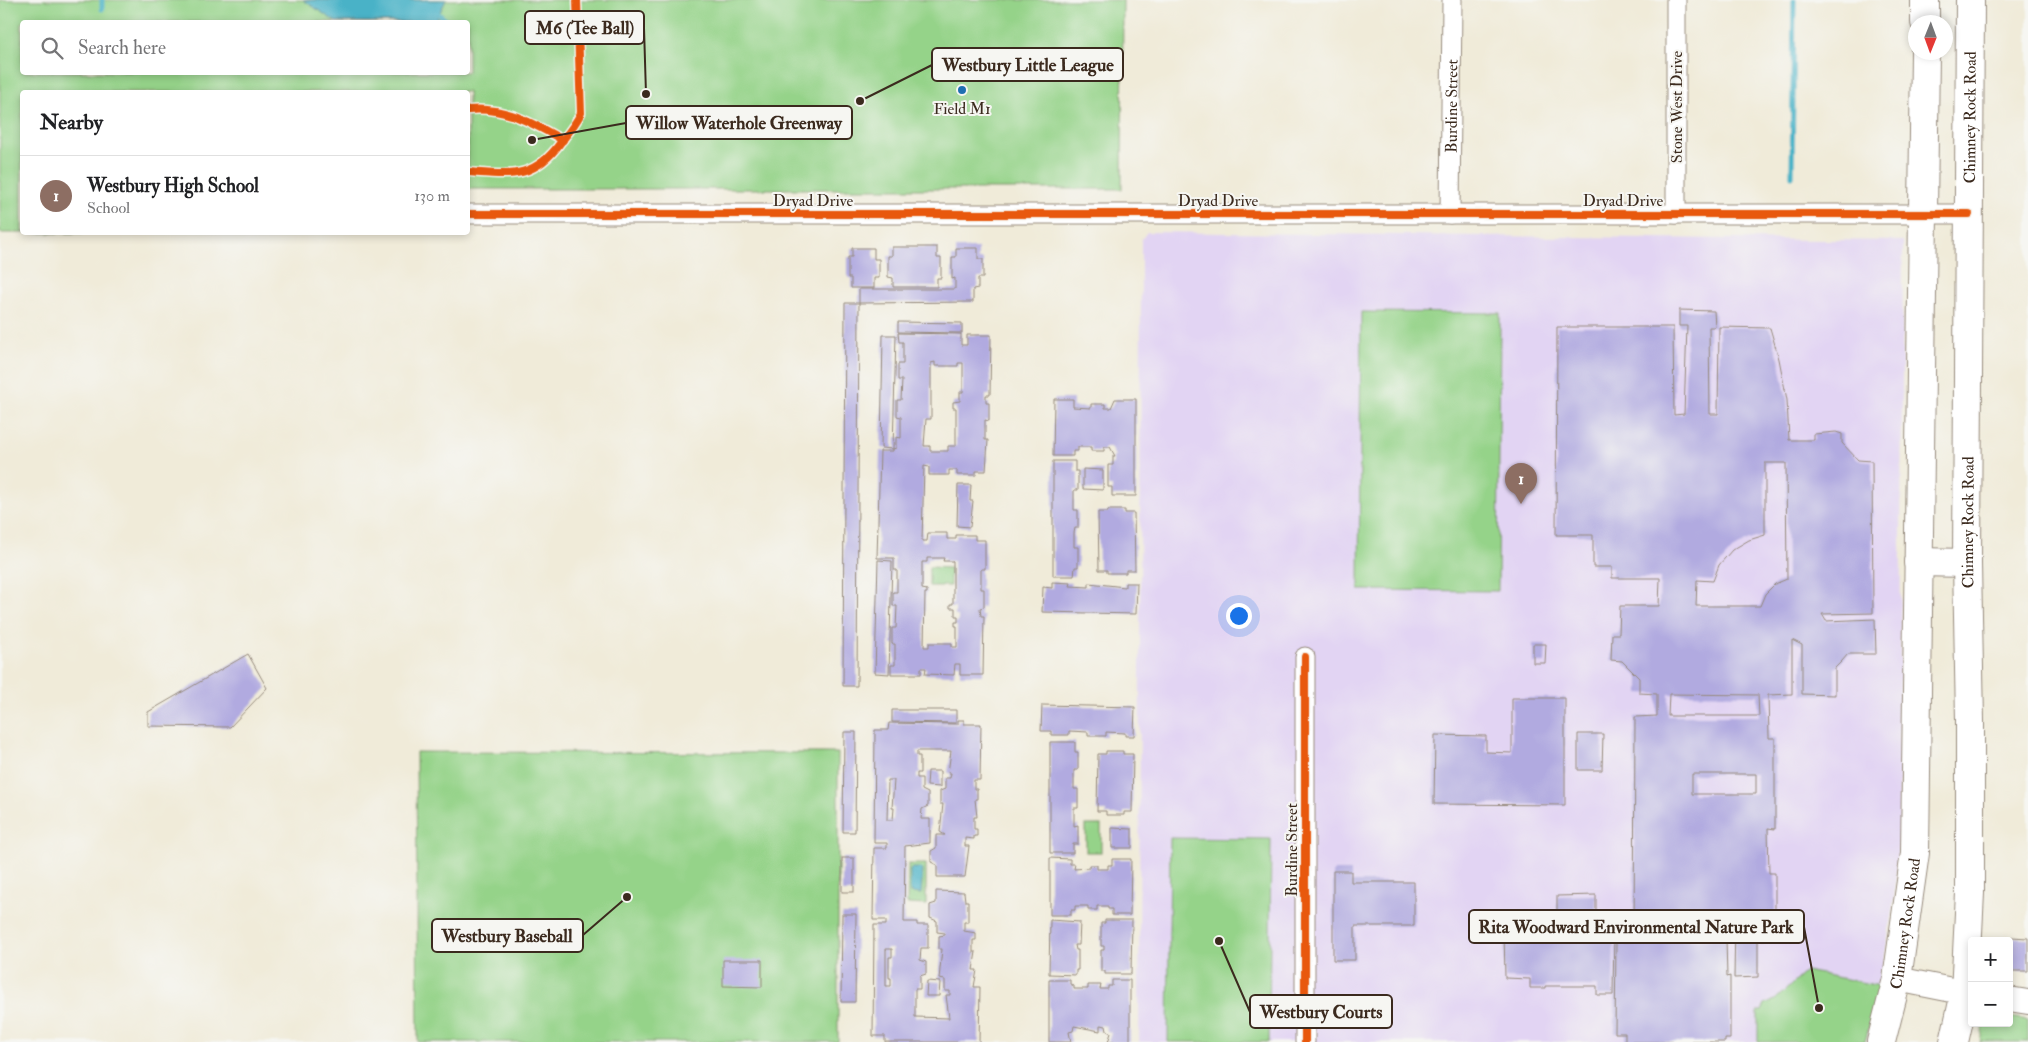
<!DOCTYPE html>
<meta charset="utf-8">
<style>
body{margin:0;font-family:"IM FELL Double Pica",serif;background:#f2f2f2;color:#202124}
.controls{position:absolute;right:15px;bottom:15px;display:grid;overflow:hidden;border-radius:5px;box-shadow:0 2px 8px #0003}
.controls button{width:45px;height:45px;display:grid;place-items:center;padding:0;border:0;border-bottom:1px solid #e0e0e0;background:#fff;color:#202124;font:25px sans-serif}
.compass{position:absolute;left:1908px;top:15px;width:45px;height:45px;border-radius:50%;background:#fff;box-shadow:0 2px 8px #0003;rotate:181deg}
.you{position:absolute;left:1238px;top:615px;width:18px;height:18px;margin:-12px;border:4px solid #fff;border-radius:50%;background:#1a73e8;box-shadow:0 0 0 8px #1a73e833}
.badge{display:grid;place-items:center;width:32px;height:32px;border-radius:50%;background:#0f766e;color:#fff;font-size:16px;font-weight:700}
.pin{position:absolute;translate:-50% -41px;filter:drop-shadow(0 1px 2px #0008)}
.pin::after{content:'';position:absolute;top:26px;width:18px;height:15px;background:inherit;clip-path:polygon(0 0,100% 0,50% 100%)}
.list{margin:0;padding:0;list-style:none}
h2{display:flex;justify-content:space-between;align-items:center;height:65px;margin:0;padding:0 20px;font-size:21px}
h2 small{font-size:16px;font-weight:400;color:#757577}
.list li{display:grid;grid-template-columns:32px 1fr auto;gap:15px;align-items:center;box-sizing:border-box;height:80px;padding:0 20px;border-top:1px solid #e0e0e0}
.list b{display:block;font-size:19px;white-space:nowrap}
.list p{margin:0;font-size:16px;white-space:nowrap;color:#757577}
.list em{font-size:16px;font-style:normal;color:#757577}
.icon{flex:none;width:28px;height:28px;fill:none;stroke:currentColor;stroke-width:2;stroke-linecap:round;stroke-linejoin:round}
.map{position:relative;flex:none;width:2028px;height:1042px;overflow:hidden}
.search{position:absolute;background:#fff;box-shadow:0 2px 8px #0003;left:20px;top:20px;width:450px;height:55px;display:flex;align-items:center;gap:12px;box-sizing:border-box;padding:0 18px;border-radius:5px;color:#757577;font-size:19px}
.panel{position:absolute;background:#fff;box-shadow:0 2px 8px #0003;left:20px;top:90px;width:450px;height:145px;border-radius:5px}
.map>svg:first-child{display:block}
.built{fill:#e2d4f3}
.green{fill:#95d389;stroke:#687e54;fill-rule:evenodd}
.water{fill:#49b2c7;stroke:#426e72}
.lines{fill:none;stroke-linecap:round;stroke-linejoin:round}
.stream{stroke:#49b2c7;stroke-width:5}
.building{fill:#b1aae0;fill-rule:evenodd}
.minor-casing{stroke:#968a7c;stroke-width:21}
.tertiary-casing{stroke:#968a7c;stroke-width:26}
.secondary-casing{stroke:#968a7c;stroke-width:30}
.minor{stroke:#fff;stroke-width:19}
.tertiary{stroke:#fff;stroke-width:24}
.secondary{stroke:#fff;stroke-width:28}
.cycleway-casing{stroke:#f6f6f2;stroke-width:11}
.cycleway{stroke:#e8590c;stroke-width:8}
.poi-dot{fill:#1f6fb2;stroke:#f6f6f2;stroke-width:2}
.labels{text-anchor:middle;stroke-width:4;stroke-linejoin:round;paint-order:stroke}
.street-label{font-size:16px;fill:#3b2a1e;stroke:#f6f6f2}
.poi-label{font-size:16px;fill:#3b2a1e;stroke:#f6f6f2}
.leader{fill:none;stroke:#3b2a1e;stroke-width:2}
.callout-dot{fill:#3b2a1e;stroke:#f6f6f2;stroke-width:2}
.callout{fill:#f6f6f2;stroke:#3b2a1e;stroke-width:2}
.callout-label{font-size:18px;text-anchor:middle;font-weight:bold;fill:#3b2a1e}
</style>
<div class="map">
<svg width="2028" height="1042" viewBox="0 0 2028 1042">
<rect width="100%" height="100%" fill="#f6f6f2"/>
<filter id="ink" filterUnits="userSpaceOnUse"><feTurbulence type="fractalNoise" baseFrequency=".02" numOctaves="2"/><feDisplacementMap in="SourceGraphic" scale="10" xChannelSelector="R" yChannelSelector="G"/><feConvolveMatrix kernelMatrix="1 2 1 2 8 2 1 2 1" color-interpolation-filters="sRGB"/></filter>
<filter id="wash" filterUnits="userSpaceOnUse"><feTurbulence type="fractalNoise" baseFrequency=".0096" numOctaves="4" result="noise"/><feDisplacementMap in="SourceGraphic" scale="20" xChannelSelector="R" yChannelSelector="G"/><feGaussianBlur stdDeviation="1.12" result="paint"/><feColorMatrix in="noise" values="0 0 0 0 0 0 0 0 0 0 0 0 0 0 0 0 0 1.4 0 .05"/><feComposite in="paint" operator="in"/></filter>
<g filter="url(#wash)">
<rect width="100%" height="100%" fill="#f0ebd9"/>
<!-- built -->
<path class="built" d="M1147,232l756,9 -4,599 -5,58 -16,101 -12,43h-727l2,-802z"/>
<!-- green -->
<g class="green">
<path d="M0,0h1123l-1,189h-654v-97h-446v140l94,1h-116zM22,22h446v50h-446z"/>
<path d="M1361,312l139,1 -2,278 -139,-1z"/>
<path d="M929,567l21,1v18h-21z"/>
<path d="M416,752l422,1v289h-420z"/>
<rect x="1086" y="825" width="15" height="27"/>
<path d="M1170,838l101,1 -2,203h-101z"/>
<path d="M908,864h18v41l-19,-1z"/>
<path d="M1806,971l74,15 -15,56h-107v-31h4l3,-6 10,-5z"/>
<path d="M2009,1017l19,3v22h-48l4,-19h25z"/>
</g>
<!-- water -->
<g class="water">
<path d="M303,0h143l-11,22h-99z"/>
<path d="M912,868h8l3,2 -2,24 -11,-1v-23z"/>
</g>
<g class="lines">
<!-- stream -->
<g class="stream">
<path d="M102,0v9"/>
<path d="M435,11l13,11"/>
<path d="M1792,176l2,-176"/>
</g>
</g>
<g id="blocks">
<!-- building -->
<g class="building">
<path d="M892,247h45v11h4v20h-4v9h-44v-9l-5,-1v-21h4z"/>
<path d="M852,248h22v11h5v19h-5v10h-23v-10h-3v-21h4z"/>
<path d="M956,248h22v11h5v19h-5v10l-5,1v13l-114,1 -2,383h-14l2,-383h14v-14h96v-11l-3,1v-22h4z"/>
<path d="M1679,310l35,1 1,16h-6l1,87h8l1,-87 51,1 9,31 8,41 2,40h25v-6l22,-2 6,2v9l16,17 14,1 1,152 -51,1 4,7 49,-2 1,35h-28l-6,7 -7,7v27l-33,-1v-49l-10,-5v54l-24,1 1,43h6v91l-7,-1 1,45h6v66l-17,1v37l-24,1 1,-59h-86v19l-15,2 1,-223 22,-1v-22l-18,-1v-15l-17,-17 -11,-1 1,-26h7l1,-28h39l1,-28h-48v-11h-19v-32h-37l1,-208h116l1,88 10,-1 3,-88h-8zM1765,463h21l1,116 -12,5 -10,10 -5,12h-64l1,-26 16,1 6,-16 13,-15 17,-10 16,-5zM1669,694l89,1 1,21h-91zM1692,774h64v20h-64z"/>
<path d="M898,322l64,1v10l-64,-1z"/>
<path d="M898,333l63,1v11h6v-10h24l-1,60h-4v8h3v18l-4,-1v20h3l-2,31h-10v4h-19v-5h-8v5h-20v-8l-5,-1 -2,75h5l1,-8h19v6h9v-4h19v5h10v29h-4v20h3v18l-4,1 1,8h3l-1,59h-23v-11h-5l-1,11 -29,-1 1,-6h-5v6h-30v-9h4v-21h-3v-16h4l1,-22h-4v-14h4v-22h-3v-12h-17l3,-107h13v-2l3,-1v-11l5,1v-21l-4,-1v-16h4l1,-20h-4v-16h5v-22h-4zM935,362v4h23v-3h5v29h-3v9l-7,1v6h3v38h-8v5h-18v-5h-6l2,-27h5v-56zM927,558h17l-1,3h10v43h-3v4h5v8h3v6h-3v4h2v21h-5v-4h-23v4h-5l1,-54h2v-3l-5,-1v-27h5z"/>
<path d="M883,335h13l-3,114 -12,-1z"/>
<path d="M1054,399h19v8l18,1v-4h14v4h6l4,-9h21v97h-24v-9h-4v-22h5v-9h2l-5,-9h-6v4h-13v-4h-13v4h-5v5h-20z"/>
<path d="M1053,461h22v10h3v19h-4v20h4v18h-3l-1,5v14h4v20h-3l-1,9h-21z"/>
<path d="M1083,469l20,1v20l-20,-1z"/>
<path d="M958,485h13l-1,16h3l-3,26 -13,-1z"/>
<path d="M1108,510h17v3h9l1,57h-9v3h-19v-3h-8l-1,-58h10z"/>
<path d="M878,560l14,1 -3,113 -14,-1z"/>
<path d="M1052,582l19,1 -1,3 19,1v-4l36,4v-4h12l-1,31 -94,-2 1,-25 9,1z"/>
<path d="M1533,644h13l-1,19h-12z"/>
<path d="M248,654l19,34 -37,39 -82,-1v-14z"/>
<path d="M1512,698h53v107l-131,-1 1,-69 51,1v16l26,1z"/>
<path d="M1042,705l93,2 -1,29h-9v-3l-19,-1v4h-18v-4l-19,-1v4h-18v-4h-10z"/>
<path d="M892,710h64v13l-64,-1z"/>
<path d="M958,720h6v4h17l-1,56h-6v9h3v10h-2l2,18h-3v12h3v7h-3v3l-9,-1v8h4l-4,31h-28v-12l-6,-3v-11l5,-3v-13h9l-5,-3 3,-28h-3v-13l5,-2v-11h5l1,-5h-3l3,-22h-34v5h3v17h-3v5h5v12l6,3v13l-6,3 -1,10h9v24l-25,3 -1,76h13v3h11v23h-7l-1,12 6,2v12l-6,2v13h-5v28l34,1 -3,-23h4v-4h-5v-11l-6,-1 3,-30h-3v-13l6,-1v-2l-8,-1v-11l-7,-3v-13l6,-2v-12l28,1 1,9h3v21h-4v9l12,2v7h-3v12h3l-3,18h4l-3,17h6l-1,55h-94v-6h-12l1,-111h12v-5h-13l1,-72h13v-5h-13l1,-113h13l1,-7 69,1zM888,780h6l-2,28h2l-1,12h-6zM886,949h6v8h-3v21h2v8h-5z"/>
<path d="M844,732h12l-1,100h-12z"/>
<path d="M1578,734h25l-1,36h-24z"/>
<path d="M1050,742h25v10h3v18h-4v19h4v19h-4v18l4,-1v19h-5v9h-23z"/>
<path d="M1106,751h17v3h10l-1,58h-8v3h-18v-4h-9l1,-57h8z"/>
<path d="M928,771h12v16l-13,-1z"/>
<path d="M1112,828l20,1v19h-20z"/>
<rect x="842" y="858" width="12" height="34"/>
<path d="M1050,858l20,1v5h5l-1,5 15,-1v-3h8v4h11v-4h4v-6h19l-1,56h-18v-6h-4v-3h-11v4h-9v-4h-13v4h-4v5h-21z"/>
<path d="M1333,871h18v11h63v44h-59v34h-22z"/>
<path d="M1596,895v27h18v-5h17v14h-17l-1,64h-16v-9h-52v2h-15v-9l-25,-1 -1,-49 26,1v-13h27v-21z"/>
<path d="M842,914h14l-1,88h-14z"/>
<path d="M1050,920l30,2 -1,23h-4l1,5h2v20h-2v5l-27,-1z"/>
<path d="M1105,920h27l-1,54h-26v-3h-4v-21h3v-4h-3v-23h4z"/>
<path d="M2012,937l16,1v33h-18z"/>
<path d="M1726,939l1,38 3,-1v63h-5v3h-100v-9h-10l1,-91z"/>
<path d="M723,960h39v27l-39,-1z"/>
<path d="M1049,980h21v4l4,2v3h14v-4h13l-1,4h8v-3h4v-6h18v62h-22l3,-9 -4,-2 -1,-5 -6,-1v6l-26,-5 -1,5 -4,1 2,10h-22z"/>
<path d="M927,981l13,1 -1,14h-13z"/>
</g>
</g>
</g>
<g filter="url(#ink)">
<use href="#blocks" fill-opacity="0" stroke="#968a7c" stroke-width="1"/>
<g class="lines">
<!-- minor casing -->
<g class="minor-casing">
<g id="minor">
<path d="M1676,0v214"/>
<path d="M468,214h1501"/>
<path id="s1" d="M1450,214l2,-214"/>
<path d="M1305,1042v-385"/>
</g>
</g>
<!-- tertiary casing -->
<g class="tertiary-casing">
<g id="tertiary">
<path d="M1897,979l75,15"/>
<path d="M2009,999l19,3"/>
</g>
</g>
<!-- secondary casing -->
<g class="secondary-casing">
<g id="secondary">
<path d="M1925,22v-22"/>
<path d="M1918,562l49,1"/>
<path id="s2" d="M1881,1042l16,-63 18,-126 10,-801"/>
<path id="s3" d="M1954,1042l11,-49 5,-100v-172l-3,-158 3,-563"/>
</g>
</g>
<!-- minor -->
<use href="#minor" class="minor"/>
<!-- tertiary -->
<use href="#tertiary" class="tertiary"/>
<!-- secondary -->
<use href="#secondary" class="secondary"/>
<!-- cycleway casing -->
<g class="cycleway-casing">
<g id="cycleway">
<path d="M468,110c37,-4 63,13 95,30"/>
<path d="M468,172c42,3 66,8 93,-30 8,-10 14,-17 20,-29l-4,-113"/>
<path d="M468,214h1501"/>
<path d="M1305,1042v-385"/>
</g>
</g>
<!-- cycleway -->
<use href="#cycleway" class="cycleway"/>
</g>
</g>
<!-- markers -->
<circle class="poi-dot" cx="962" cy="90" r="5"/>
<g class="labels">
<!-- street labels -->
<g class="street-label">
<text dy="6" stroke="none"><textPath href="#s1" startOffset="108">Burdine Street</textPath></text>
<text transform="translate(1676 107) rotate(-90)" y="6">Stone West Drive</text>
<text dy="6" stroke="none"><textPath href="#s3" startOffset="926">Chimney Rock Road</textPath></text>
<text x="813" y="206">Dryad Drive</text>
<text x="1218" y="206">Dryad Drive</text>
<text x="1623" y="206">Dryad Drive</text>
<text dy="6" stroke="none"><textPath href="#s3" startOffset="521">Chimney Rock Road</textPath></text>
<text transform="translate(1291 850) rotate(-90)" y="6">Burdine Street</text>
<text dy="6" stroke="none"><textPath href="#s2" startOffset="121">Chimney Rock Road</textPath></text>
</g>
<!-- poi labels -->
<g class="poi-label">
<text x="962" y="114">Field M1</text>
</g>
</g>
<!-- callouts -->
<path class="leader" d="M646 94L644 28M860 101L932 65M532 140L626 123M1819 1008L1804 927M627 897L583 935M1219 941L1250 1012"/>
<g class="callout-dot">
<circle cx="646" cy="94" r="5"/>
<circle cx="860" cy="101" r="5"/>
<circle cx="532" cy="140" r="5"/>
<circle cx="1819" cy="1008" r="5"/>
<circle cx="627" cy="897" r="5"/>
<circle cx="1219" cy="941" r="5"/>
</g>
<g class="callout">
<rect x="525" y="11" width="119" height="33" rx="5"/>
<rect x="932" y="48" width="191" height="33" rx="5"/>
<rect x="626" y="106" width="226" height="33" rx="5"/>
<rect x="1469" y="910" width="335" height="33" rx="5"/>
<rect x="432" y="919" width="151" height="33" rx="5"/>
<rect x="1250" y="995" width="142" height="33" rx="5"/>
</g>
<g class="callout-label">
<text x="585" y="34">M6 (Tee Ball)</text>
<text x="1028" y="71">Westbury Little League</text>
<text x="739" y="129">Willow Waterhole Greenway</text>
<text x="1636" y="933">Rita Woodward Environmental Nature Park</text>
<text x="507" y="942">Westbury Baseball</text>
<text x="1321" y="1018">Westbury Courts</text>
</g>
</svg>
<div class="controls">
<button>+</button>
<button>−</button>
</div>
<svg class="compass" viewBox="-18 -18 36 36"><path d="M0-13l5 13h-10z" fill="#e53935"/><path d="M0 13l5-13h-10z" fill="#757577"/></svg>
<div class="you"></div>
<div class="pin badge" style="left:1521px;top:504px;background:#8d6e63">1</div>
<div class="search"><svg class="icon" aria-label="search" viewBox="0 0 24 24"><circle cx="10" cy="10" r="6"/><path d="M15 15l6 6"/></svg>Search here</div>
<section class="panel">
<h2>Nearby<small></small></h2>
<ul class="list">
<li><span class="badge" style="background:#8d6e63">1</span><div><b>Westbury High School</b><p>School</p></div><em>130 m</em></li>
</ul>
</section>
</div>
